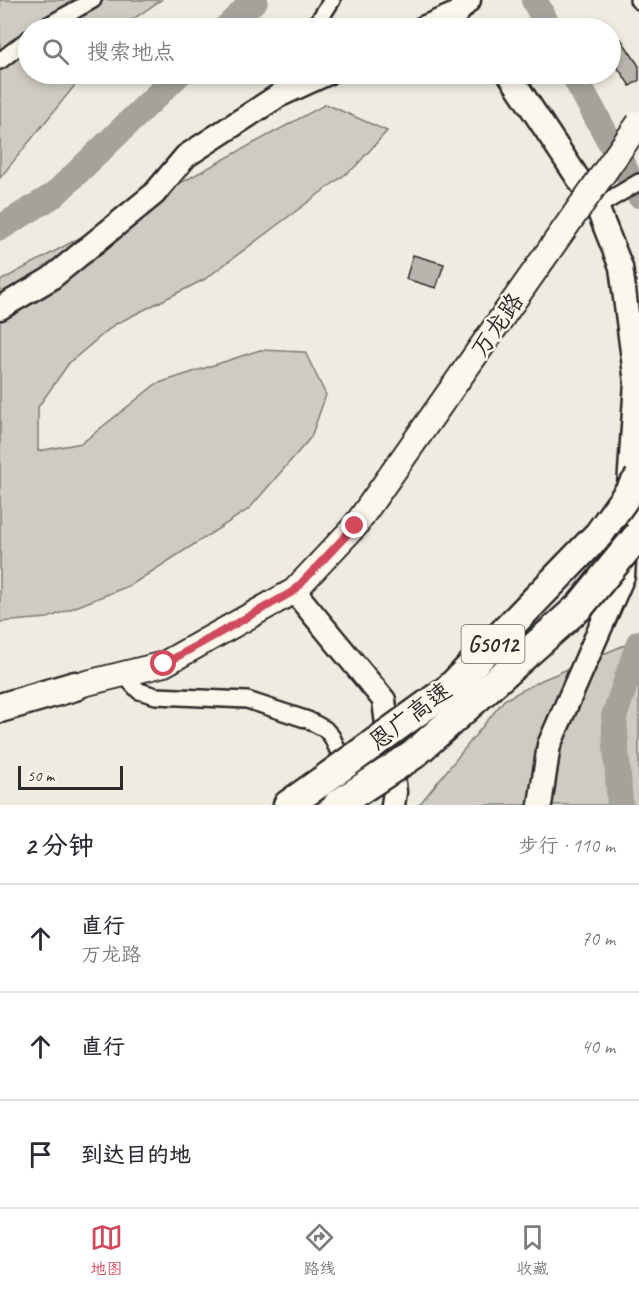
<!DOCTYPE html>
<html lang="zh">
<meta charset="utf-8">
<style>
body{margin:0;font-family:Caveat,"LXGW WenKai TC",sans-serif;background:#f2f2f3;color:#2b2b33}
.scale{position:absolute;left:18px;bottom:15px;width:105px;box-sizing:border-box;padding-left:6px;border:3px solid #2b2b2b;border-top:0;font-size:16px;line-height:21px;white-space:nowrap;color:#2b2b2b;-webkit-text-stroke:4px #fbf7ec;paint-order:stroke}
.stop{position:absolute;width:18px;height:18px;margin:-14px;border:4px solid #d1495b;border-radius:50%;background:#fff}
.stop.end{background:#d1495b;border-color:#fff;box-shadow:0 2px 6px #0008}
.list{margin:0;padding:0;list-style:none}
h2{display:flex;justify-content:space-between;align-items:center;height:78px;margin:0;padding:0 24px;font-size:26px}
h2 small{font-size:20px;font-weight:400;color:#7c7c81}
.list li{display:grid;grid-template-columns:39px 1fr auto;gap:18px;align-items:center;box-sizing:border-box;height:108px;padding:0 24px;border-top:2px solid #e1e1e2}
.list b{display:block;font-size:22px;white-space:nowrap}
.list p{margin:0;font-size:20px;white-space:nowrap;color:#7c7c81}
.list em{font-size:20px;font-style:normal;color:#7c7c81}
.icon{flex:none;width:33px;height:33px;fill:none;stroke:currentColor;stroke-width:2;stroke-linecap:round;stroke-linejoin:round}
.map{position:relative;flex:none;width:639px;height:805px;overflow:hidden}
.search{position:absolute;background:#fff;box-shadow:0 3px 9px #0003;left:18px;right:18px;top:18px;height:66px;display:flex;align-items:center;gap:15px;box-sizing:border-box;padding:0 21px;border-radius:33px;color:#7c7c81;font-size:22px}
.sheet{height:402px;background:#fff}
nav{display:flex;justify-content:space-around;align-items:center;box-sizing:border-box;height:84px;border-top:2px solid #e1e1e2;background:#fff;font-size:16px;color:#7c7c81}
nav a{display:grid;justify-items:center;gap:3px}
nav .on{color:#d1495b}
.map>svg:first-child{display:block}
.green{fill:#cecbc2;stroke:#7c7b76;stroke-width:1.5}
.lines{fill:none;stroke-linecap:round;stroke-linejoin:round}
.river{stroke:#a4a29a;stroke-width:26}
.building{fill:#b8b5ae;stroke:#2b2b2b;stroke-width:1.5}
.street-casing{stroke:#2b2b2b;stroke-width:20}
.secondary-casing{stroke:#2b2b2b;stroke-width:27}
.primary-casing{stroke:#2b2b2b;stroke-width:28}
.highway-casing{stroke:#2b2b2b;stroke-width:33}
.street{stroke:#fbf7ec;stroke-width:15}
.secondary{stroke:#fbf7ec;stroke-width:22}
.primary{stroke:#fbf7ec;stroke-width:24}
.highway{stroke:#fbf7ec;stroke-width:28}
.primary-bridge-casing{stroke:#2b2b2b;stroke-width:28;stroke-linecap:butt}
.highway-bridge-casing{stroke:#2b2b2b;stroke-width:33;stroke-linecap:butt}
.primary-bridge{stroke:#fbf7ec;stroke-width:24}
.highway-bridge{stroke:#fbf7ec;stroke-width:28}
.route{stroke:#d1495b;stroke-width:8}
.labels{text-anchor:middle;stroke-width:5;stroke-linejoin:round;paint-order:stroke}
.shield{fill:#fbf7ec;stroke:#696865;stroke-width:1.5}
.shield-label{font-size:22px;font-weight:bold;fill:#2b2b2b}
.street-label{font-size:24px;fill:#2b2b2b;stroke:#fbf7ec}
</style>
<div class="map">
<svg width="639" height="805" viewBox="0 0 639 805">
<rect width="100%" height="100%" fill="#eeebe0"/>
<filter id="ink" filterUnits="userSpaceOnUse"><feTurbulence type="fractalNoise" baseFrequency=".0167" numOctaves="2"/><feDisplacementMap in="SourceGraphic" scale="12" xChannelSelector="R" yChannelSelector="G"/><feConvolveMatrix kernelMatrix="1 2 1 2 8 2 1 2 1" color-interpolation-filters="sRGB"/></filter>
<g filter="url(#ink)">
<!-- green -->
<g class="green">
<path d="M0,0h161l-41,28h-92v46h56l-84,104z"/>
<path d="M326,104l61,27 -32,36 -150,112 -91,46 -45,38 -31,44v44l44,-8 74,-59 104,-34 45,2 21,43 -15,42 -62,72 -118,76 -83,33 -48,4v-341z"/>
<path d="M639,639v166h-220l85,-105 38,-20z"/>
</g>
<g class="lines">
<!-- river -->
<g class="river">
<path d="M534,0l15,28"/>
<path d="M226,28l29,-28"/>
<path d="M573,74l66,121"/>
<path d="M0,228l54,-33 125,-121"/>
<path d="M620,805l-6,-88 25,-74"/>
</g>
</g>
<!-- building -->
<g class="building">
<path d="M621,39l18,27v14l-9,6 -20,-30v-10z"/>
<path d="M413,255l31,9 -8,24 -30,-9z"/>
</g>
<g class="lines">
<!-- street casing -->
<g class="street-casing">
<g id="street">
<path d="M638,0l1,1"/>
<path d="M43,28l50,-28"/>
<path d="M314,28l18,-28"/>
<path d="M0,61l28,-22"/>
<path d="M278,96l7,-22"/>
<path d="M597,207l42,-25"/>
<path d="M123,674l16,17 17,5 91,4 61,20 17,9 7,8 14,32"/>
</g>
</g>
<!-- secondary casing -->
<g class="secondary-casing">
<g id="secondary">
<path d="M423,28l33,-14 13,-14"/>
<path d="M509,74l88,133 24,60 15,115 -13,194 -74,169 -9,60"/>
<path d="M0,308l50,-29 104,-85 32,-38 92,-60 48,-22"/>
<path d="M294,591l90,109 11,92 -2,13"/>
</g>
</g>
<!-- primary casing -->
<g class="primary-casing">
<path id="primary" d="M75,686l89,-22 130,-73 61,-65"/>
</g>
<!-- highway casing -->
<g class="highway-casing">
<g id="highway">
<path d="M0,708l75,-22"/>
<path d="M288,805l34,-24"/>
</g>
</g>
<!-- street -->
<use href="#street" class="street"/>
<!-- secondary -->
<use href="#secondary" class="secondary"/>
<!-- primary -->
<use href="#primary" class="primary"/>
<!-- highway -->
<use href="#highway" class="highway"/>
<!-- primary-bridge casing -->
<g class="primary-bridge-casing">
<path id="primary-bridge" d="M355,526l284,-403"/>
</g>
<!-- highway-bridge casing -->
<g class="highway-bridge-casing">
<g id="highway-bridge">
<path d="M322,781l128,-93 149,-154 40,-56"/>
<path d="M338,804l75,-49 167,-149 59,-72"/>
</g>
</g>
<!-- primary-bridge -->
<use href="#primary-bridge" class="primary-bridge"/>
<!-- highway-bridge -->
<use href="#highway-bridge" class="highway-bridge"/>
</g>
</g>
<g class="lines" filter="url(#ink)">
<!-- route -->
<path class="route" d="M164,664l130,-73 61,-65"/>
</g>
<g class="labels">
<!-- shield labels -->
<rect class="shield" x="461.5" y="625" width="63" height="38" rx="4.5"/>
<g class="shield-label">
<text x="493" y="652">G5012</text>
</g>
<!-- street labels -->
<g class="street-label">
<text transform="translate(497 325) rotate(-55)" y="8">万龙路</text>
<text transform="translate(410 716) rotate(-37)" y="8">恩广高速</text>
</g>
</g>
</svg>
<div class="scale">50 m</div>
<div class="stop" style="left:164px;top:664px"></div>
<div class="stop end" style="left:355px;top:526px"></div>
<div class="search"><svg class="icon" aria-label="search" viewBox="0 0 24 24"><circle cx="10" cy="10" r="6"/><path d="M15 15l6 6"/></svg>搜索地点</div>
</div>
<section class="sheet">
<h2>2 分钟<small>步行 · 110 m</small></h2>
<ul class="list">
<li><svg class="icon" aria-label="ahead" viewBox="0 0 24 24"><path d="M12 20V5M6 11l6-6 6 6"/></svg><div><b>直行</b><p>万龙路</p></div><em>70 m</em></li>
<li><svg class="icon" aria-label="ahead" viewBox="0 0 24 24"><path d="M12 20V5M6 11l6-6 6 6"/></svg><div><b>直行</b></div><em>40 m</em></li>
<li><svg class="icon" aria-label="arrive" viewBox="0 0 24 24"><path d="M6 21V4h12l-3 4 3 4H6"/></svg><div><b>到达目的地</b></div></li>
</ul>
</section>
<nav>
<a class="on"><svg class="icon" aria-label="map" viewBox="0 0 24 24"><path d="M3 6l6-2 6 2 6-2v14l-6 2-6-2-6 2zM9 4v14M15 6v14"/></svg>地图</a>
<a><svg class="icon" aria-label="directions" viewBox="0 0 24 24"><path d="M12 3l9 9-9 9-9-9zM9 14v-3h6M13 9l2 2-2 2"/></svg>路线</a>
<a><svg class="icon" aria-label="saved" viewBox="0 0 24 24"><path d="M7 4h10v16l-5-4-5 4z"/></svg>收藏</a>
</nav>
